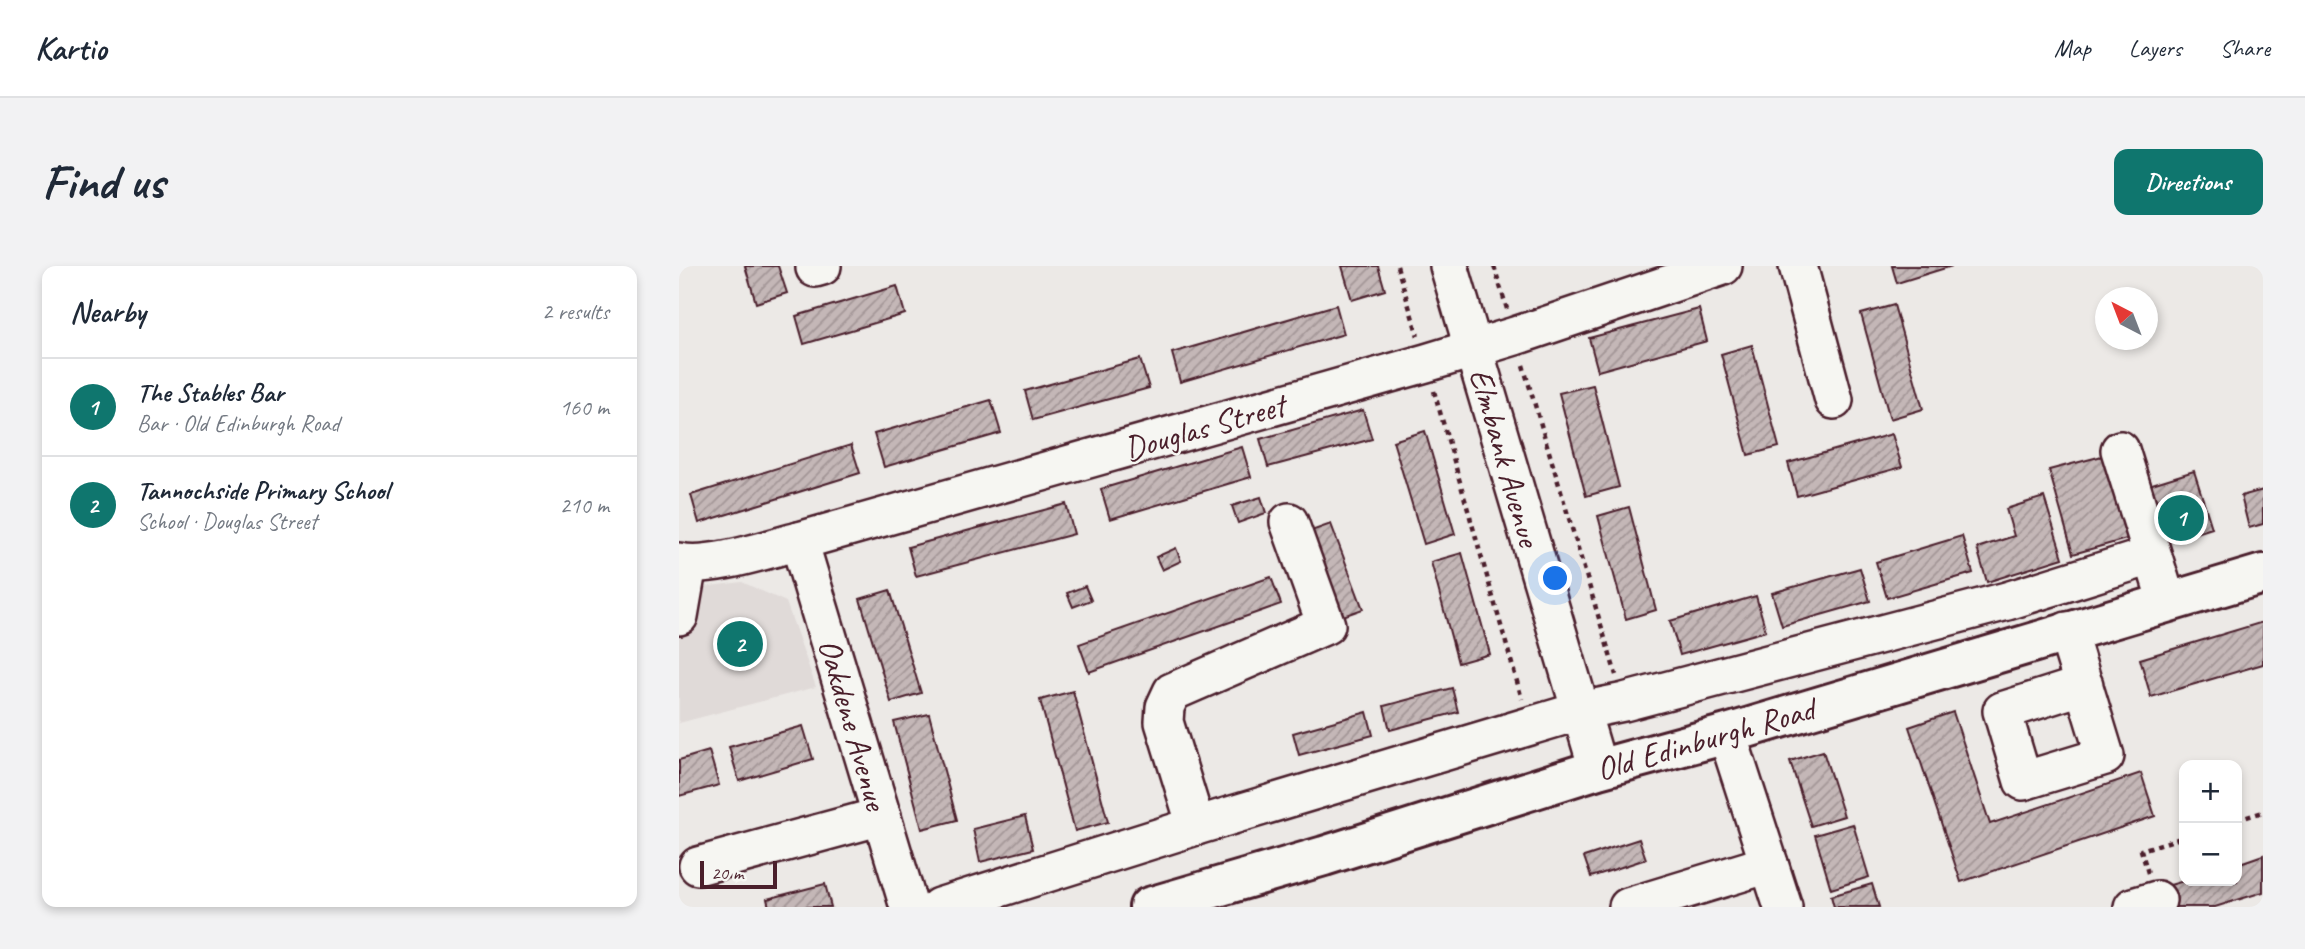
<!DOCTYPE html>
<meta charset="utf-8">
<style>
body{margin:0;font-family:Caveat,sans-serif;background:#f2f2f3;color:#1f2937}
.controls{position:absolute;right:21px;bottom:21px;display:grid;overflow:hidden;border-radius:14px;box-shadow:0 4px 10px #0003}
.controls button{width:63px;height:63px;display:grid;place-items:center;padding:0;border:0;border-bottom:2px solid #e0e1e3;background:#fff;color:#1f2937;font:35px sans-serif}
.compass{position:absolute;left:1416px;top:21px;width:63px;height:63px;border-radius:50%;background:#fff;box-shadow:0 4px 10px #0003;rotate:318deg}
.scale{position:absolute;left:21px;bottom:18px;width:77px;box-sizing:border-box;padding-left:7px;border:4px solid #4a1f2b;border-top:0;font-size:19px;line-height:24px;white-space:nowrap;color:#4a1f2b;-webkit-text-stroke:5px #f6f6f2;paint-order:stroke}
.you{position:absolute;left:877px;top:313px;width:24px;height:24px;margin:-18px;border:5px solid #fff;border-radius:50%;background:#1a73e8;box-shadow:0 0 0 10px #1a73e833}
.badge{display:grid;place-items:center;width:46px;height:46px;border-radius:50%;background:#0f766e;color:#fff;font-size:23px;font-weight:700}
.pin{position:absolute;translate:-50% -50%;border:4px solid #fff;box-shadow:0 2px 7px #0006}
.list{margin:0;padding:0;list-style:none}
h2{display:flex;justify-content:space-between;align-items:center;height:91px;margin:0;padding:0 28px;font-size:30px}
h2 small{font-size:23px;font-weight:400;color:#747a83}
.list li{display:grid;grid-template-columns:46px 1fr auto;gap:21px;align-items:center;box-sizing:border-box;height:98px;padding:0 28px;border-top:2px solid #e0e1e3}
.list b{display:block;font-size:26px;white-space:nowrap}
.list p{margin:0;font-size:23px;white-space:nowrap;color:#747a83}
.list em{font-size:23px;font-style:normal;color:#747a83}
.map{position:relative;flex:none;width:1584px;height:641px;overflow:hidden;border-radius:14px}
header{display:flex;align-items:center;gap:42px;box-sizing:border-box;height:98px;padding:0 35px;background:#fff;border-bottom:2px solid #e0e1e3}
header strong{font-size:33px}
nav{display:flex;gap:38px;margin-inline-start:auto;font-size:24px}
.intro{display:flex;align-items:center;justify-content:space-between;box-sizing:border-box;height:168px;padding:0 42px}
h1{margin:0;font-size:49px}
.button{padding:18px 32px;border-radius:14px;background:#0f766e;color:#fff;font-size:24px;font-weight:700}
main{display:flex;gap:42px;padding:0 42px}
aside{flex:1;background:#fff;border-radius:14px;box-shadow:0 4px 10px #0003}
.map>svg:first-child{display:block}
.built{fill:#e0dad8}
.building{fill:url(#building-hatch);stroke:#4a1f2b;stroke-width:2}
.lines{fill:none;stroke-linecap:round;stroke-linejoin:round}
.minor-casing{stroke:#4a1f2b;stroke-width:42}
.major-casing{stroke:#4a1f2b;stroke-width:44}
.path{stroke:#4a1f2b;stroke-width:4.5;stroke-dasharray:5 5;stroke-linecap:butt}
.minor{stroke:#f6f6f2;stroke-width:37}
.major{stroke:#f6f6f2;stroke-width:38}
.labels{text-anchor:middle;stroke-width:5;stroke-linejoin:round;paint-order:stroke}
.street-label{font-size:33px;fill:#4a1f2b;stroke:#f6f6f2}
</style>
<header>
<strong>Kartio</strong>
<nav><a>Map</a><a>Layers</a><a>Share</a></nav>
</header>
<div class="intro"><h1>Find us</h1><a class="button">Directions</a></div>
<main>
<aside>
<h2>Nearby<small>2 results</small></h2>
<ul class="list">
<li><span class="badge">1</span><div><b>The Stables Bar</b><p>Bar · Old Edinburgh Road</p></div><em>160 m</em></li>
<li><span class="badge">2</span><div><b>Tannochside Primary School</b><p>School · Douglas Street</p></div><em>210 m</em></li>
</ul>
</aside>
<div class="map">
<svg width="1584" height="641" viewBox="0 0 1584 641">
<defs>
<pattern id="building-hatch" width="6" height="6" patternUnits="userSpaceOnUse" patternTransform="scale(1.75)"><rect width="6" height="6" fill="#c4b7b7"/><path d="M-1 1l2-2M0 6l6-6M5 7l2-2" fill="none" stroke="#a19495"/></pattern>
</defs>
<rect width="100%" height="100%" fill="#ece9e6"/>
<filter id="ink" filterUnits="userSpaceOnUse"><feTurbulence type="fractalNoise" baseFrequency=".0143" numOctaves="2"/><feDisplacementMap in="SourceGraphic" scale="14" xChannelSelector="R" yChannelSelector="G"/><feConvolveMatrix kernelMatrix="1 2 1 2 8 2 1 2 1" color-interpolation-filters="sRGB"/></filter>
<g filter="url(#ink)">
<!-- built -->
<path class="built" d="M63,316l44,20 30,85 -137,36v-133z"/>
<!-- building -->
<g class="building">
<path d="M66,0h33l9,27 -31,10z"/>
<path d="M663,0h36l7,24 -33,10z"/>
<path d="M1213,0h60l-55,17z"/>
<path d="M218,20l8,28 -101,30 -8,-28z"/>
<path d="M657,39l8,29 -164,48 -8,-29z"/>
<path d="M1215,39l29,104 -33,10 -29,-105z"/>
<path d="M1020,43l8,32 -109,30 -9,-33z"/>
<path d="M1073,79l27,102 -31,8 -27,-101z"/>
<path d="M461,93l9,29 -116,32 -8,-29z"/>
<path d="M914,119l26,102 -33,9 -27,-103z"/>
<path d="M312,134l10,33 -117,34 -10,-33z"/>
<path d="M684,144l9,29 -104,28 -8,-28z"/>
<path d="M746,165l30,103 -31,10 -31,-103z"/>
<path d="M1213,168l10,33 -105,29 -9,-33z"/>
<path d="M172,179l9,28 -161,50 -8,-28z"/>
<path d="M563,181l9,30 -141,42 -9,-30z"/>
<path d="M1427,189l24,83 -57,16 -24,-84z"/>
<path d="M1515,205l18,57 -57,18 -19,-57z"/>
<path d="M1584,224v34l-14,4 -8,-32z"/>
<path d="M582,231l5,16 -28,10 -6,-17z"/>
<path d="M1365,231l19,61 -76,24 -10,-34 37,-12 -8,-27z"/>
<path d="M387,238l8,30 -158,42 -8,-29z"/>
<path d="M950,241l27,103 -30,9 -28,-103z"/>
<path d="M652,258l32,85 -20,7 -32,-85z"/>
<path d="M1283,270l11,37 -86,25 -11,-36z"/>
<path d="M497,282l5,13 -19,9 -6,-13z"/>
<path d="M783,287l28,101 -32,9 -27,-101z"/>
<path d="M1181,302l10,33 -88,25 -10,-33z"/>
<path d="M592,311l10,27 -192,68 -10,-28z"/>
<path d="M406,320l6,14 -18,7 -6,-14z"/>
<path d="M211,324l31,103 -30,9 -31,-103z"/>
<path d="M1077,330l10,35 -86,24 -10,-34z"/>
<path d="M1584,356v42l-112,33 -11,-38z"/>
<path d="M773,422l6,24 -68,18 -6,-24z"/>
<path d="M394,425l35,131 -33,9 -35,-131z"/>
<path d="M688,446l6,23 -74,20 -6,-22z"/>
<path d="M1274,446l37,112 151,-51 14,43 -194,66 -52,-155z"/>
<path d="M250,448l28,106 -35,9 -28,-107z"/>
<path d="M124,460l10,33 -74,22 -10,-34z"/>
<path d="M30,485l10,34 -40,11v-36z"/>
<path d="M1144,485l21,65 -33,10 -21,-65z"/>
<path d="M346,550l8,33 -53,13 -7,-33z"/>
<path d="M1174,558l16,53 -38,12 -16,-54z"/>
<path d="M960,573l7,20 -55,18 -7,-20z"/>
<path d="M1584,589v37l-48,15h-46l-6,-20 21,-6h53v-17z"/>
<path d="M146,618l6,23h-62l-2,-8z"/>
<path d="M1193,618l7,23h-45l-3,-11z"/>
</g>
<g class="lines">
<!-- minor casing -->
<g class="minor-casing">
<g id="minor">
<path d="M770,0l149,503"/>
<path d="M1119,0l36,134"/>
<path d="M136,2l7,-2"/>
<path d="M1441,184l47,152"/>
<path d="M120,275l110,366"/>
<path d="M0,296c30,7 89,-13 120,-21l627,-178 89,-27 208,-70"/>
<path d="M0,350l9,-52"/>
<path d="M1388,365l38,125 -82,25 -21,-70 82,-26"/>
<path d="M1048,468l56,173"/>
<path d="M517,560l-32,-104 1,-15 7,-15 154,-67 -37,-103"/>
<path d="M19,600l184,-50"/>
<path d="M260,641l257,-81 384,-115 44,-9 383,-101 131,-41"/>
<path d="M949,641l141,-43"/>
<path d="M1454,641l24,-7"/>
</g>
</g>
<!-- major casing -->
<g class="major-casing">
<path id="major" d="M470,641l175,-51 274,-87 129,-35 536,-160"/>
</g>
<!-- path -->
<g class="path">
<path d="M718,0l21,70"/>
<path d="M815,0l13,43"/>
<path d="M844,99l93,310"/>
<path d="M755,125l88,308"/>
<path d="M1558,554l26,-8"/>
<path d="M1469,607l-7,-23 43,-13"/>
</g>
<!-- minor -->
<use href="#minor" class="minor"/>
<!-- major -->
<use href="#major" class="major"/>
</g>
</g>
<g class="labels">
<!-- street labels -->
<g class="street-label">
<text transform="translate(525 160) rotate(-16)" y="12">Douglas Street</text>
<text transform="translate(827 191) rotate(74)" y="12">Elmbank Avenue</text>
<text transform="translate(175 458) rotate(74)" y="12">Oakdene Avenue</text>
<text transform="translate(1026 472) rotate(-16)" y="12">Old Edinburgh Road</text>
</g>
</g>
</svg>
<div class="controls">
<button>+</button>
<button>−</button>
</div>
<svg class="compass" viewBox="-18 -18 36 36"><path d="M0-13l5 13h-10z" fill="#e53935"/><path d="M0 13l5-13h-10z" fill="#747a83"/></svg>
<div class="scale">20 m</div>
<div class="you"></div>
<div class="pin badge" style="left:1502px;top:252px">1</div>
<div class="pin badge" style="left:61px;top:378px">2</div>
</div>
</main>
